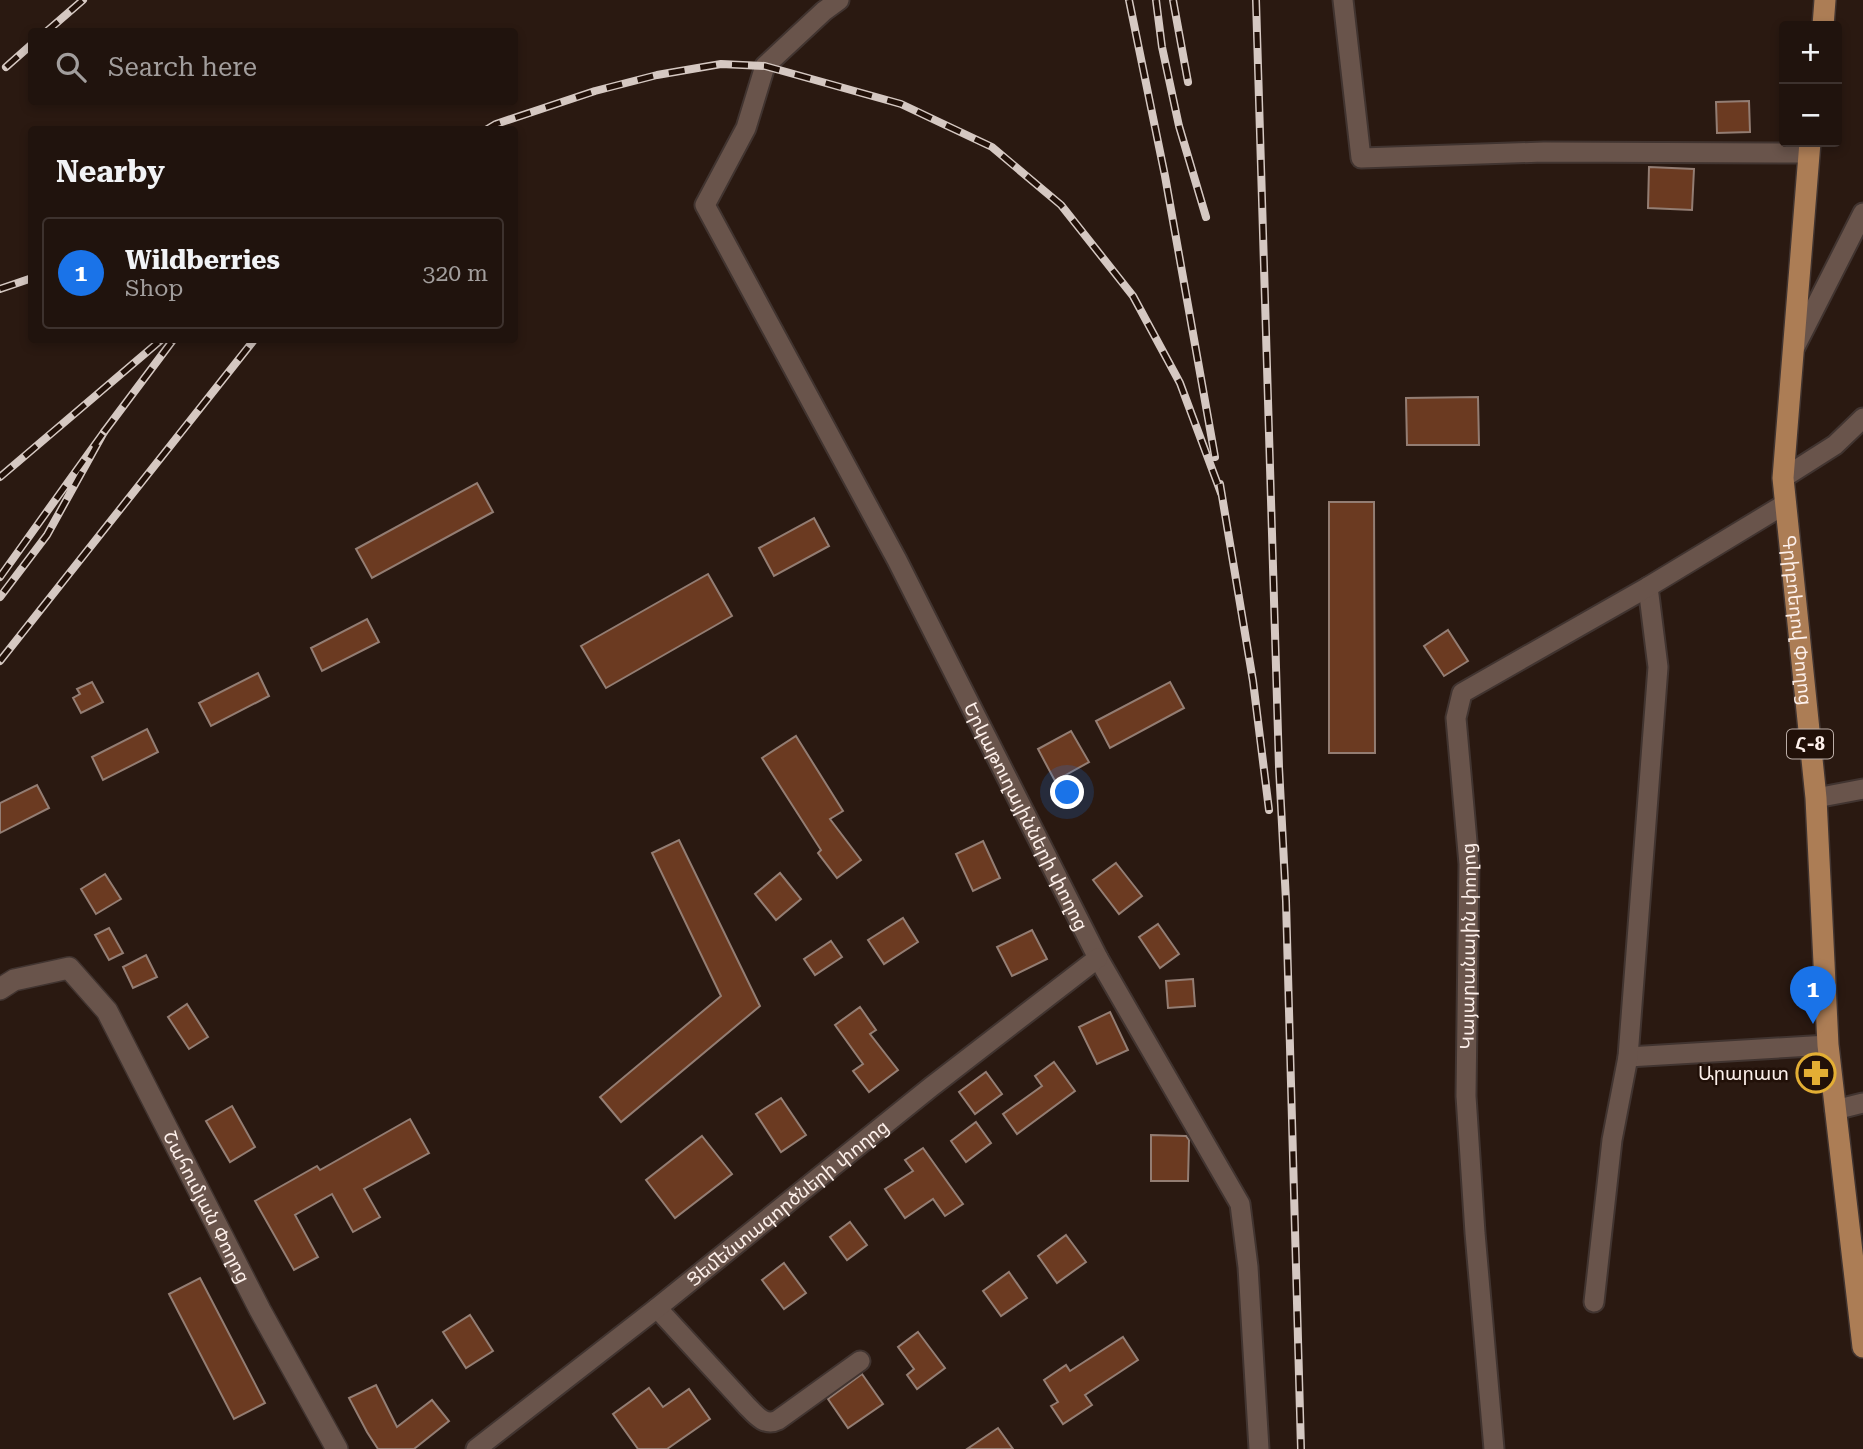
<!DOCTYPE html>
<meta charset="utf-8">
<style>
body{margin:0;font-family:"Roboto Serif","Noto Sans Armenian",serif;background:#281c16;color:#f1f3f6}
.controls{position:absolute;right:21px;top:21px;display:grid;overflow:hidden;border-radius:7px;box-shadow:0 4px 10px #0003}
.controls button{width:63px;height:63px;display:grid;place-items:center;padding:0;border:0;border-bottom:2px solid #3d322e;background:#20130d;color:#f1f3f6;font:35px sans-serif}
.you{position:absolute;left:1068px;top:793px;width:24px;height:24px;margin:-18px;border:5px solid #fff;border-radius:50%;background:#1a73e8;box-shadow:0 0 0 10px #1a73e833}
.badge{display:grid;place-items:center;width:46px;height:46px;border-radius:50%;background:#1a73e8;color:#fff;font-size:23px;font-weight:700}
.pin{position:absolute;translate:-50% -58px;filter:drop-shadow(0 2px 4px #0008)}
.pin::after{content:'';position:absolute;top:37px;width:24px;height:21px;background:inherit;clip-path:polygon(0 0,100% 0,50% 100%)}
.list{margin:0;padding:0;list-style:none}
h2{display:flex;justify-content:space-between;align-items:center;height:91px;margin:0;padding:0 28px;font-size:30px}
h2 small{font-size:23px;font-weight:400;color:#a29e9d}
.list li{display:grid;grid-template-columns:46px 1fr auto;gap:21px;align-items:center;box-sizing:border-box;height:112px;margin:0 14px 14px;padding:0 14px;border:2px solid #3d322e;border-radius:7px}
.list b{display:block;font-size:26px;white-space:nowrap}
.list p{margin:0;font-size:23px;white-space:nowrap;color:#a29e9d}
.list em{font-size:23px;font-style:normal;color:#a29e9d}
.icon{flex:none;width:38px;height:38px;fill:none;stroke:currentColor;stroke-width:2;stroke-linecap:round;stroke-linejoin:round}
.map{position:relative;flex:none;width:1863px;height:1449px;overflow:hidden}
.search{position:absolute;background:#20130d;box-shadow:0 4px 10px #0003;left:28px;top:28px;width:490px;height:77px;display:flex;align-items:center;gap:18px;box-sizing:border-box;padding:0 24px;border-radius:7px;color:#a29e9d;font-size:26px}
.panel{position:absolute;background:#20130d;box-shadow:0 4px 10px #0003;left:28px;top:126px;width:490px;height:217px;border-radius:7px}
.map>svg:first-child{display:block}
.building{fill:#6b3a21;stroke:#937d73;stroke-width:2}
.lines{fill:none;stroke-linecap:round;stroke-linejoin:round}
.street-casing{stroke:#413430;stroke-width:23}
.secondary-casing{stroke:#413430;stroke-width:24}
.primary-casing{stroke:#413430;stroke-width:24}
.street{stroke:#69544b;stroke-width:19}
.secondary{stroke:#69544b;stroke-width:21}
.primary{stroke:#ac7d55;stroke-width:21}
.rail-casing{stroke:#d5c8c2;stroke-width:8}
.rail{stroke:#211008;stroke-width:5;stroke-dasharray:16;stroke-linecap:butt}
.labels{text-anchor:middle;stroke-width:5;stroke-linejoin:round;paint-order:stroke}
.shield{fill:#211008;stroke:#bbada7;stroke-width:2}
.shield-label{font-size:18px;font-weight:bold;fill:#fdf0eb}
.street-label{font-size:19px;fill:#fdf0eb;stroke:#211008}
.poi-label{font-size:19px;fill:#fdf0eb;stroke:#211008;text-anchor:end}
</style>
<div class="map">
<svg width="1863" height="1449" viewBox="0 0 1863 1449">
<rect width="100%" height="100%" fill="#2a1911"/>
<!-- building -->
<g class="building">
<path d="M1749,101l1,31 -33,1 -1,-31z"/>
<path d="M1649,167l45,2 -2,41 -44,-2z"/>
<path d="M1478,397l1,48h-72l-1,-47z"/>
<path d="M477,483l16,29 -121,66 -16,-29z"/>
<path d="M1329,502h45l1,251h-46z"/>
<path d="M814,518l15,28 -55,30 -15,-28z"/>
<path d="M708,574l24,42 -126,72 -25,-42z"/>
<path d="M367,619l12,23 -57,29 -11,-23z"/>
<path d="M1448,630l20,31 -24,15 -20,-30z"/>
<path d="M258,673l11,23 -58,30 -12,-23z"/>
<path d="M92,682l11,20 -22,11 -8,-15 7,-4 -3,-5z"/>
<path d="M1170,682l14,26 -74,40 -14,-27z"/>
<path d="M147,729l11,23 -55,28 -11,-23z"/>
<path d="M1071,731l18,31 -34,19 -17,-32z"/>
<path d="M796,736l47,75 -13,8 31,41 -24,18 -19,-25 3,-3 -59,-92z"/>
<path d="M37,785l12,23 -49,25v-30z"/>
<path d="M679,840l81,166 -139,116 -21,-25 121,-101 -69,-143z"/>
<path d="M983,841l17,37 -27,13 -17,-37z"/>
<path d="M1116,863l26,33 -23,18 -26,-34z"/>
<path d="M780,873l21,26 -25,21 -21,-26z"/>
<path d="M105,874l16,25 -25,15 -15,-25z"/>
<path d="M903,918l15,24 -34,22 -16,-24z"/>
<path d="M1158,924l21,30 -19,14 -21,-31z"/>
<path d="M109,928l14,25 -14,7 -14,-25z"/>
<path d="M1032,930l15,29 -35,17 -15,-29z"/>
<path d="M831,941l11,16 -27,18 -11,-16z"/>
<path d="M146,955l11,22 -24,11 -10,-21z"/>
<path d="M1193,979l2,27 -27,2 -2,-27z"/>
<path d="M187,1004l21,33 -19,12 -21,-32z"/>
<path d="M860,1007l16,23 -6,4 28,36 -29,22 -16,-21 10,-7 -28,-39z"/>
<path d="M1110,1012l18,38 -31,14 -18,-37z"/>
<path d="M1054,1062l21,29 -58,43 -14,-20 39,-28 -7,-10z"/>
<path d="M986,1072l16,22 -27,20 -16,-22z"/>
<path d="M781,1098l25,37 -25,17 -25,-38z"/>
<path d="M232,1106l23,41 -25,15 -24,-41z"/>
<path d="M410,1119l19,34 -65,36 16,28 -27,15 -21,-38 -37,21 23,42 -24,13 -39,-69 62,-35 3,4z"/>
<path d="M976,1122l15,21 -25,19 -15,-21z"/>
<path d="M1151,1135l35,1 3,4 -1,41h-37z"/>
<path d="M702,1136l30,38 -57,44 -29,-38z"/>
<path d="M923,1148l40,56 -18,12 -12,-17 -28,19 -20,-29 28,-18 -8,-11z"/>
<path d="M850,1222l17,23 -20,15 -17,-23z"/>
<path d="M1066,1235l20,27 -29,21 -19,-27z"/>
<path d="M784,1263l22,30 -22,16 -22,-29z"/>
<path d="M1009,1272l18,26 -26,18 -18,-25z"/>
<path d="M200,1278l65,125 -31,16 -65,-125z"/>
<path d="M470,1315l23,36 -27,17 -23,-36z"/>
<path d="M918,1332l27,36 -28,21 -10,-14 7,-6 -16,-22z"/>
<path d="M1123,1337l15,23 -53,35 7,10 -29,19 -12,-18 7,-4 -14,-22 22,-15 4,6z"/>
<path d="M862,1374l21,30 -35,24 -20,-29z"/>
<path d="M376,1385l21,42 35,-27 17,21 -35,28h-36l-11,-17 -18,-34z"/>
<path d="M649,1388l14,19 26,-18 21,30 -43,30h-29l-25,-35z"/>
<path d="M998,1428l15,21h-46z"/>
</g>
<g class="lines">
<!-- street casing -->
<g class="street-casing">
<g id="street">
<path id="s1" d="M839,0l-15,11 -59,55 -19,62 -41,77 192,355 201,398 142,246 8,63 11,182"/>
<path d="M1343,0l18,158 183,-6 265,1"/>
<path d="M1795,347l68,-134"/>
<path d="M1783,478l52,-33 28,-27"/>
<path d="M1816,798l47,-9"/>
<path d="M1628,1057l200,-12"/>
<path d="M1835,1110l28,-7"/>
<path d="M1594,1302l18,-162 16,-83 30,-390 -10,-80"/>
<path d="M657,1308l89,97c9,9 18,22 32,15l82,-59"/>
<path id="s2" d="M476,1449l181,-141 274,-221 167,-129"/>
<path id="s3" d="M1494,1449l-19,-216 -9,-137 3,-232 -13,-146 6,-25 186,-106 137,-83"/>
</g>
</g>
<!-- secondary casing -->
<g class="secondary-casing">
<g id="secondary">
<path id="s4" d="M0,989l14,-9 55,-12 38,43 153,299 77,139"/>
</g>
</g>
<!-- primary casing -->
<g class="primary-casing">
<g id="primary">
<path d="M1823,26l2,-26"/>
<path id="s5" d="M1810,142l-27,336 33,320 12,247 35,302"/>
</g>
</g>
<!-- street -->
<use href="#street" class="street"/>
<!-- secondary -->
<use href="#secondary" class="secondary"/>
<!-- primary -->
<use href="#primary" class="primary"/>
<!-- rail casing -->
<g class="rail-casing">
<g id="rail">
<path d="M1129,0l36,176 50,281"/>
<path d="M1156,0l6,47 17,79 27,91"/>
<path d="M1173,0l15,82"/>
<path d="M1256,0l23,767 7,134 15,548"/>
<path d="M46,32l37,-32"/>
<path d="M6,67l26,-23"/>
<path d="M486,130l10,-6 99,-33 62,-16 64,-11 44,2 136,38 91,43 69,58 72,91 47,87 41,110"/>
<path d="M0,289l32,-11"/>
<path d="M104,432l69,-92"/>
<path d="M0,477l161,-137"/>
<path d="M1220,484l33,197 16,129"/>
<path d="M0,577l104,-145 -57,103 -47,62"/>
<path d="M0,661l254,-321"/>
</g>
</g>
<!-- rail -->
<use href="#rail" class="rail"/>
</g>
<!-- icons -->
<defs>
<g id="pharmacy-ring" transform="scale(2.0125)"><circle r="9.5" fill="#211008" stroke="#e3ae34" stroke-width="1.5"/><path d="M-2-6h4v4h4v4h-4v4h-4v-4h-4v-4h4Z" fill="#e3ae34"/></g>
</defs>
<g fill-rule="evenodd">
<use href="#pharmacy-ring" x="1816" y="1073"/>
</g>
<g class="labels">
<!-- shield labels -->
<rect class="shield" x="1787" y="729.5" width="46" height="29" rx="5"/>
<g class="shield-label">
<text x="1810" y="750">Հ-8</text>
</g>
<!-- street labels -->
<g class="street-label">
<text dy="7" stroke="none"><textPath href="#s5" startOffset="480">Գրիբոեդով Փողոց</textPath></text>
<text dy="7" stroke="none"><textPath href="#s1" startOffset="942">Երկաթուղայինների փողոց</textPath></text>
<text dy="7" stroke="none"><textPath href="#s3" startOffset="504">Կայարանային փողոց</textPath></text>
<text dy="7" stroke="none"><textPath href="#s2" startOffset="397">Ցեմենտագործների փողոց</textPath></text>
<text dy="7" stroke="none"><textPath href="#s4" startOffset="350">Շահումյան Փողոց</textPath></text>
</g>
<!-- poi labels -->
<g class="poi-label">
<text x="1789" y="1080">Արարատ</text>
</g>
</g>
</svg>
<div class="controls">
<button>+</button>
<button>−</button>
</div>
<div class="you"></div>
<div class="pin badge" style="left:1813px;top:1024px">1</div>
<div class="search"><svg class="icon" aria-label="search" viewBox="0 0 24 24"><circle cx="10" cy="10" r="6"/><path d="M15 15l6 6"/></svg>Search here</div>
<section class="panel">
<h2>Nearby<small></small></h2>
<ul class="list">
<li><span class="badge">1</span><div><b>Wildberries</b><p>Shop</p></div><em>320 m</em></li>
</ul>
</section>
</div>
